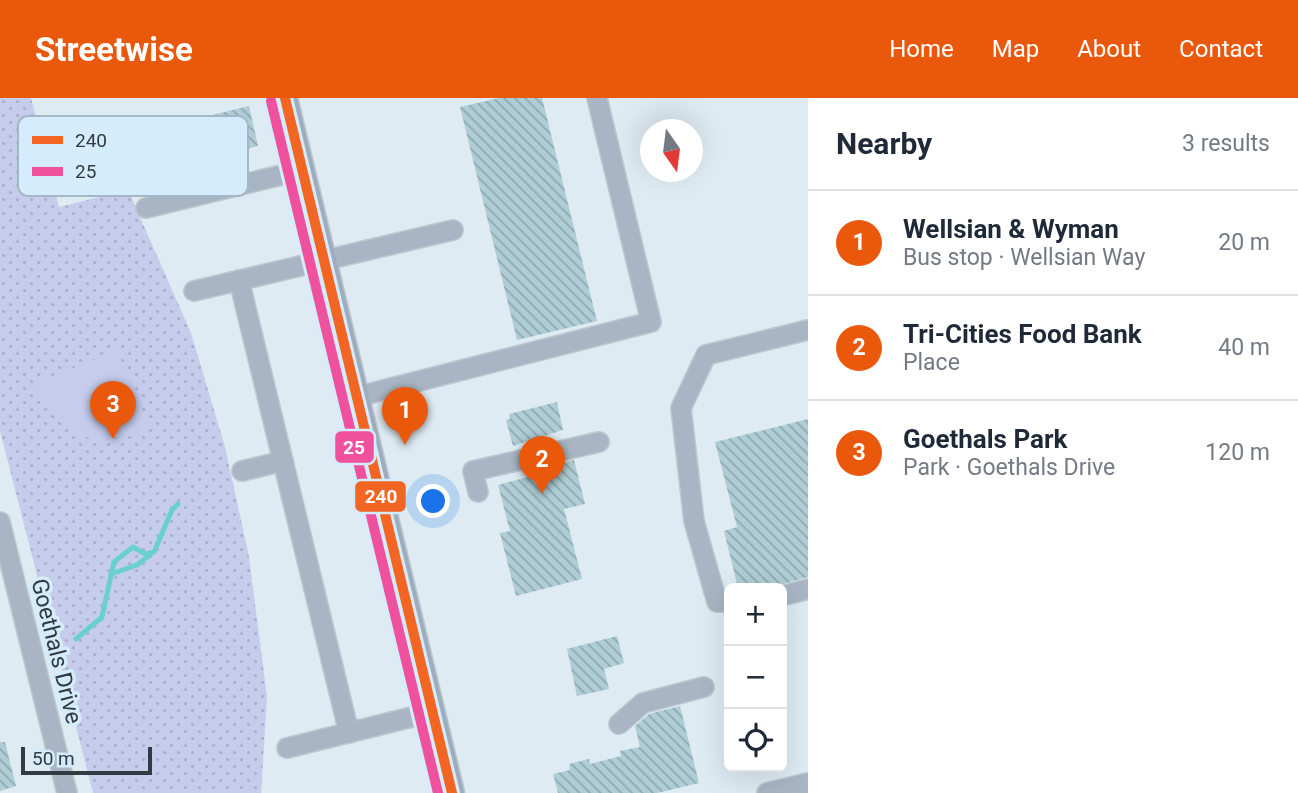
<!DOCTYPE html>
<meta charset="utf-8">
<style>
body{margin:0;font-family:Roboto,sans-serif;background:#f6f6f7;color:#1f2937}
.controls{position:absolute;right:21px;bottom:21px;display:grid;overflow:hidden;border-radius:10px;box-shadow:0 7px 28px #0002}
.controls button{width:63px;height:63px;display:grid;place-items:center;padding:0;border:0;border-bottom:2px solid #e0e1e3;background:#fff;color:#1f2937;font:35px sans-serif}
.compass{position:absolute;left:640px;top:21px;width:63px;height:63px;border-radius:50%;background:#fff;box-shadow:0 7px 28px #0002;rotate:166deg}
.scale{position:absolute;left:21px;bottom:18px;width:131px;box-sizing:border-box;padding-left:7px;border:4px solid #323b41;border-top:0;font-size:19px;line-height:24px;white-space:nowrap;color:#323b41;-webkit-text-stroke:5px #d5ecfc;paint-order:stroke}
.you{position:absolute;left:434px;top:404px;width:24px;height:24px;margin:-18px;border:5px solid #fff;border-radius:50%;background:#1a73e8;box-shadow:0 0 0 10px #1a73e833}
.badge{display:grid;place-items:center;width:46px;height:46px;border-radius:50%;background:#ea580c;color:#fff;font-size:23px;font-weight:700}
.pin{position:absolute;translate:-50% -58px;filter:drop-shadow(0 2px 4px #0008)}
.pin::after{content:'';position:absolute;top:37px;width:24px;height:21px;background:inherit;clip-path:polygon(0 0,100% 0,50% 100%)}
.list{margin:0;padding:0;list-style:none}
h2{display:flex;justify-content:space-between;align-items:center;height:91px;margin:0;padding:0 28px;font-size:30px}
h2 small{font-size:23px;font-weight:400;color:#747a83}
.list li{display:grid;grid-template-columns:46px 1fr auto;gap:21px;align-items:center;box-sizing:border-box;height:105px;padding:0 28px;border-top:2px solid #e0e1e3}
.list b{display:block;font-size:26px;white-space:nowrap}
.list p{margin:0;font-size:23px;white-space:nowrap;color:#747a83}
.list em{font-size:23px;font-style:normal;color:#747a83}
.icon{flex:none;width:38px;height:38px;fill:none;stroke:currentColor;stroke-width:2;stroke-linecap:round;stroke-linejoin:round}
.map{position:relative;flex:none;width:808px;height:695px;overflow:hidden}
header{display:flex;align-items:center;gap:42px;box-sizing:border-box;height:98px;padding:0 35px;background:#ea580c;color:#fff}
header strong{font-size:33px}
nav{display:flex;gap:38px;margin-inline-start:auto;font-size:24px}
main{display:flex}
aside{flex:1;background:#fff}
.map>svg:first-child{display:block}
.grass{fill:url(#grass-dots)}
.garden{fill:#c5ccec}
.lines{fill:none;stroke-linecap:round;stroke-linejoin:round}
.stream{stroke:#6ad0cf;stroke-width:5}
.building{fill:url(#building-back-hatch)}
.minor-casing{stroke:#bdc7ce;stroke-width:22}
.major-casing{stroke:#bdc7ce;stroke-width:27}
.minor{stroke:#a9b5c4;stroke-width:19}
.major{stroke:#9eacbf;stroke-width:24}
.bus-1-casing{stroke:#d5ecfc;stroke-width:16}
.bus-2-casing{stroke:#d5ecfc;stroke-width:16}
.bus-1{stroke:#f26522;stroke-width:10}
.bus-2{stroke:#ef519e;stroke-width:10}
.labels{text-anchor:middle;stroke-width:7;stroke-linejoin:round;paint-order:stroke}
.street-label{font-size:23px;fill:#323b41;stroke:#d5ecfc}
.key{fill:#d5ecfc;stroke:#a4b7c4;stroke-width:2}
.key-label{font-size:19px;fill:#323b41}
.line-badge{stroke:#d5ecfc;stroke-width:2.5}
.badge-label{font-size:19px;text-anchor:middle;font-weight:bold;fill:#fff}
</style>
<header>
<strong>Streetwise</strong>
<nav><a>Home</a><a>Map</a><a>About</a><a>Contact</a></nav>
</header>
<main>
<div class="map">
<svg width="808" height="695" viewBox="0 0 808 695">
<defs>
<pattern id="grass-dots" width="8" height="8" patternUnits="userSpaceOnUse" patternTransform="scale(1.75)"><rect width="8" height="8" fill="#c5ccec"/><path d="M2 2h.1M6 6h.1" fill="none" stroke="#aab0cc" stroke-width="1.8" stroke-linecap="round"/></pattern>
<pattern id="building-back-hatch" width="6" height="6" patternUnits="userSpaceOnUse" patternTransform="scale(1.75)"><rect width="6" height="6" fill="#afcdd6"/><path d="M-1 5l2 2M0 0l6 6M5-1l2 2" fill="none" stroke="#8fa8af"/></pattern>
</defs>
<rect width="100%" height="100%" fill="#deebf3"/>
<!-- grass -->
<path class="grass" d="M0,0h31l28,109 69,-17 63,143 34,114 24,110 18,140 -6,96h-168l-93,-362z"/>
<!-- garden -->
<path class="garden" d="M117,253l33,76c-56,23 -90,14 -115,-44z"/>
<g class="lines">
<!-- stream -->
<g class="stream">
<path d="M111,476l26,-9 13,-10"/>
<path d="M76,541l26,-22 12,-55 19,-15 12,7 9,-2 18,-42 6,-6"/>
</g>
</g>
<!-- building -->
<g class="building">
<path d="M499,0h43l55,223 -80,19 -57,-233z"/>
<path d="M249,8l9,40 -100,24 -10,-39z"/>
<path d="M557,304l6,28 -50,16 -7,-26 4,-1 -1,-5z"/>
<path d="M808,321v158l-39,11h-31l-14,-57 13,-4 -22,-85z"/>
<path d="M574,362l11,44 -21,5 18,70 -66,17 -16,-63 10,-2 -12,-46 56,-15 -1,-5z"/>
<path d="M617,538l7,27 -20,6 5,20 -32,7 -10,-47z"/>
<path d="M680,608l19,77 -42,10h-99l-5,-19 17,-4 -1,-6 20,-5 1,5 31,-8 -1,-5 20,-4 -5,-21 14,-12z"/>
<path d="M0,644h5l11,44 -16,5z"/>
</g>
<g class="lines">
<!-- minor casing -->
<g class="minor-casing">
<g id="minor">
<path d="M146,110l156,-38"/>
<path d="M239,182l110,453"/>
<path d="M194,193l259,-61"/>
<path d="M356,299l295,-75 -54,-224"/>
<path d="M242,373l41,-10"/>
<path d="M478,394l-5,-21 126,-29"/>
<path d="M0,424l67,271"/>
<path d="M782,498l26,-7"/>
<path d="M729,504h-12l-23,-81 -13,-113 25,-53 102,-25"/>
<path d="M619,626l24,-21 61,-16"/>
<path d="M287,650l145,-36"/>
<path d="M767,695l41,-10"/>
</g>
</g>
<!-- major casing -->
<g class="major-casing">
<path id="major" d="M285,0l167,695"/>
</g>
<!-- minor -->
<use href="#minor" class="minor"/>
<!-- major -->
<use href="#major" class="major"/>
<!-- bus-1 casing -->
<g class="bus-1-casing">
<path id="bus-1" d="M285,0l167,695"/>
</g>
<!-- bus-2 casing -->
<g class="bus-2-casing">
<path id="bus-2" d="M271,3l167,692"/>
</g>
<!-- bus-1 -->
<use href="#bus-1" class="bus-1"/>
<!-- bus-2 -->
<use href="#bus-2" class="bus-2"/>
</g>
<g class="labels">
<!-- street labels -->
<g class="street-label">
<text transform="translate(57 553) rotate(76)" y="8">Goethals Drive</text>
</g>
</g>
<!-- legend -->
<rect x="18" y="18" width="230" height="80" rx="10" class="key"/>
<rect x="32" y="38" width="31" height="8" fill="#f26522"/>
<rect x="32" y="69" width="31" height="9" fill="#ef519e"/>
<g class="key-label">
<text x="75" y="49">240</text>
<text x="75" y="80">25</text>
</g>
<g class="line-badge">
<rect x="334" y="332" width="41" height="34" rx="7" fill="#ef519e"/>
<rect x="354" y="382" width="53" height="33" rx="7" fill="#f26522"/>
</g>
<g class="badge-label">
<text x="354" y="356">25</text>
<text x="381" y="405">240</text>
</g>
</svg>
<div class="controls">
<button>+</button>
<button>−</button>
<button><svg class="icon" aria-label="locate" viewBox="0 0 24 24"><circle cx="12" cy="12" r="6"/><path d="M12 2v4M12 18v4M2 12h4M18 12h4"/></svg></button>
</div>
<svg class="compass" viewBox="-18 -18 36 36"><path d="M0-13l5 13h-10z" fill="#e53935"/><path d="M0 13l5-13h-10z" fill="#747a83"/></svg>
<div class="scale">50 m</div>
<div class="you"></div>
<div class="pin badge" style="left:405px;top:347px">1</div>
<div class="pin badge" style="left:542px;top:396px">2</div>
<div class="pin badge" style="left:113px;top:341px">3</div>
</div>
<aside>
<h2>Nearby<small>3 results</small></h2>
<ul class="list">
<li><span class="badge">1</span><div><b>Wellsian &amp; Wyman</b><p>Bus stop · Wellsian Way</p></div><em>20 m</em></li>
<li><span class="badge">2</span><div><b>Tri-Cities Food Bank</b><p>Place</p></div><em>40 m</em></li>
<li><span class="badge">3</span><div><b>Goethals Park</b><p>Park · Goethals Drive</p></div><em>120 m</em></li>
</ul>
</aside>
</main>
